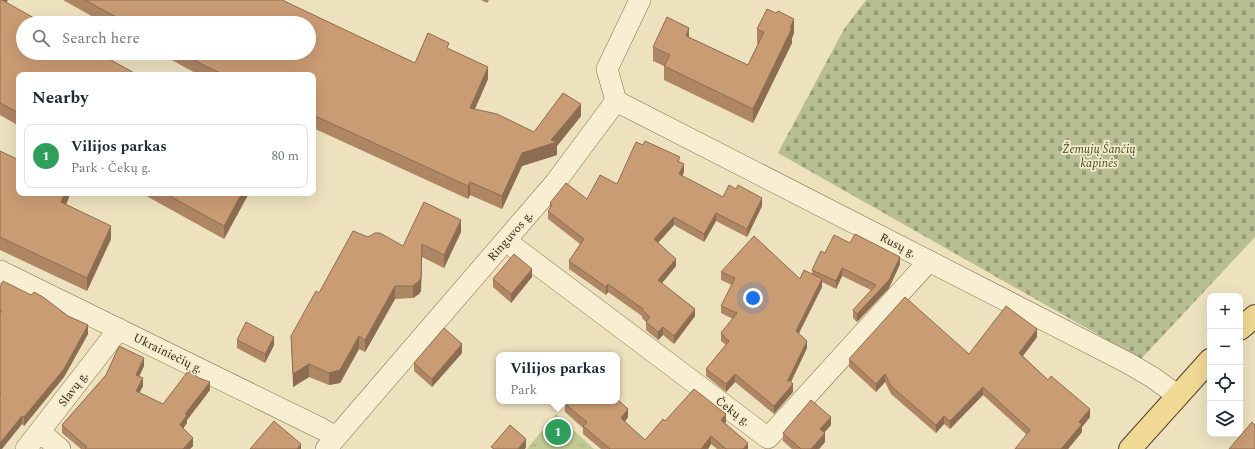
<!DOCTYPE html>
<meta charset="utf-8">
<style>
body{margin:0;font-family:Spectral,serif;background:#f2f2f3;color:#1f2937}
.controls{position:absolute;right:12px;bottom:12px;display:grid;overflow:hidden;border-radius:8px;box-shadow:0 4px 16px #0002}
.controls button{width:36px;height:36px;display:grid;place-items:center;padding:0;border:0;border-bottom:1px solid #e0e1e3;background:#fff;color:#1f2937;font:20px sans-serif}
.you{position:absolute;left:753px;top:298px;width:14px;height:14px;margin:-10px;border:3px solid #fff;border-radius:50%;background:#1a73e8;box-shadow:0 0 0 6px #1a73e833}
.badge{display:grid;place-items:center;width:26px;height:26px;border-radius:50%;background:#922d28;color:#fff;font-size:13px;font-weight:700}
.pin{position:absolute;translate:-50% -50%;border:2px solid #fff;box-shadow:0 1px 4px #0006}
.popup{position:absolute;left:496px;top:352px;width:124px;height:52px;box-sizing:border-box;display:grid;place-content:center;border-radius:8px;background:#fff;filter:drop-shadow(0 1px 3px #0005);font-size:13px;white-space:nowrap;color:#747a83}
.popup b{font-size:15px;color:#1f2937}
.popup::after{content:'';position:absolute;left:50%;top:100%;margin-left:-8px;border:8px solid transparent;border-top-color:#fff}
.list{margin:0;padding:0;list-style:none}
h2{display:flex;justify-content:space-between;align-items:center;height:52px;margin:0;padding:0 16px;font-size:17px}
h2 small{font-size:13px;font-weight:400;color:#747a83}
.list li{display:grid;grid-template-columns:26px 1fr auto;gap:12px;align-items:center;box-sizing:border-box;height:64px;margin:0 8px 8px;padding:0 8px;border:1px solid #e0e1e3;border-radius:8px}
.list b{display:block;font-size:15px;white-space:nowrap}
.list p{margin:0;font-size:13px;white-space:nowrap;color:#747a83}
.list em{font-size:13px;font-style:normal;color:#747a83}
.icon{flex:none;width:22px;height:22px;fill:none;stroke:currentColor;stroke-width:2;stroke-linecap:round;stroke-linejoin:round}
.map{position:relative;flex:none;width:1255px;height:449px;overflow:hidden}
.search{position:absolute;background:#fff;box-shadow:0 4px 16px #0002;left:16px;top:16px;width:300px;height:44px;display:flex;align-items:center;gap:10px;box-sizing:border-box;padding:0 14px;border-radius:22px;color:#747a83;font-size:15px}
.panel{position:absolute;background:#fff;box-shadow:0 4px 16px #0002;left:16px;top:72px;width:300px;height:124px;border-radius:8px}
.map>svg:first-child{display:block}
.cemetery{fill:url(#cemetery-stones)}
.park{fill:url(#park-tufts)}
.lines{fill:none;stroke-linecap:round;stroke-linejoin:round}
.minor-casing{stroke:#847157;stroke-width:22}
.major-casing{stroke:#523f2c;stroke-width:24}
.minor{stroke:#f8eed1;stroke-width:21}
.major{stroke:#f0d895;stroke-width:22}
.wall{fill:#ae8664}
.shaded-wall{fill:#8d6d51}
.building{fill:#ca9c74;stroke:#8d6d51}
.labels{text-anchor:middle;stroke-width:3.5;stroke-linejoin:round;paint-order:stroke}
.park-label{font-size:12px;font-style:italic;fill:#425023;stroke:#f4ebcd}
.street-label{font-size:12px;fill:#34291c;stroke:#f4ebcd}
</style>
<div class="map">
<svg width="1255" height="449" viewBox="0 0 1255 449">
<defs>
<pattern id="cemetery-stones" width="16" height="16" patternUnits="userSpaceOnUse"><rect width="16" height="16" fill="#b7bf92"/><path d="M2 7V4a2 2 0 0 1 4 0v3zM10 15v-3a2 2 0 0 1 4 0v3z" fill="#969b76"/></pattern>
<pattern id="park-tufts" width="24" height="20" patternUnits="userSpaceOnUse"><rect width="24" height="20" fill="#c1ca93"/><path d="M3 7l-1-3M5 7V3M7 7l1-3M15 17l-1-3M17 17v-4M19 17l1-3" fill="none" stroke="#a6ae7e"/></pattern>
</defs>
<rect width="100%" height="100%" fill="#ede1be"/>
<!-- cemetery -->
<path class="cemetery" d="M866,0h389v237l-114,122 -363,-206 66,-124z"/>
<!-- park -->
<path class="park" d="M556,414l38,35h-67z"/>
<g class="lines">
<!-- minor casing -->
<g class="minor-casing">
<g id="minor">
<path d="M616,101l512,262 24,14 25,18"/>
<path d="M616,101l-9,-32 33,-69"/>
<path d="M506,241l262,197 161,-177"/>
<path d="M0,271l322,158 14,8"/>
<path d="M40,432l20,17"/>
<path d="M26,449l93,-120"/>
<path d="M326,449l229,-266 61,-82"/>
</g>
</g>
<!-- major casing -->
<g class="major-casing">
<g id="major">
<path d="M1240,329l15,-13"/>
<path d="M1130,449l80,-89"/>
</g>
</g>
<!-- minor -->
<use href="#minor" class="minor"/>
<!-- major -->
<use href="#major" class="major"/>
</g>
<!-- wall -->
<g class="wall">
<path d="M0,0l7,3 12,72v51l-19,-11z"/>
<path d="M63,0h219l133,63 34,-14 39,30 -13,30 59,23 47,-16 -24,30v9l-35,11 -20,43 -32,-14 -2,4 -155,-71v-53h-114l-40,-22h150v-30h-205z"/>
<path d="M481,0h8l-2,3z"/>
<path d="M757,29l37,4 -2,5v5l-39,80 -89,-43v-14l-11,-5v-14l36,-10 59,28 10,-21 -1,-1z"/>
<path d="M0,151l69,42v4l-3,8 45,34 -24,52 -87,-41z"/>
<path d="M680,162l4,10 -2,4 41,21 39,9 -15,31 -31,-16 -12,21 -30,-17 -16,18 18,23 -14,17 33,33 -21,28 -11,-9 -5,5 -12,-10v-8l-4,-4v-2l-34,-24 -2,3 -37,-26v-8l11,-17 -32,-25v-8l2,-3v-5l37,-4z"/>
<path d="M141,193h108l-25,46z"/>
<path d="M461,232l-17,36 -22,-11 -1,34 -2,3 -6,4 -18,1 -30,53 -6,-3 -19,34 -11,2 -20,-8 -16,10 -2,-51 28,-43 49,-56 35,9z"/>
<path d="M850,243l50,21 -11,24 -32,34 -4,-4v-8l18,-20 -29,-14 -6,13 -14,-7v5l-23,46 8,15 -16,34 2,10 -19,22 -39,-32 -9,10 -20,-16v-7l20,-24 -5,-4v-8l12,-14 -12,-6v-7l11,-21 -11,-5v-8l79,7 12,-5v-4z"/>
<path d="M532,277l-21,26 -18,-16v-8z"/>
<path d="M0,287l88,47 -24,43 -40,49 -2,-2 -22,25z"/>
<path d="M1037,337l-14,19 25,24 42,37 -8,10v5l-14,17h-53l12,-14 -44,-40 -33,34 -6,-5 -8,9 -45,-39 -6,-12 -9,10 -27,-25v-8l120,-5z"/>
<path d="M237,340l37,5 -9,18 -28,-15z"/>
<path d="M462,353l-30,34 -18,-16v-8z"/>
<path d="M144,366l-5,11 4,9 -4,7 24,11 47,-14 -23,30v3l-4,5 10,18 -3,3h-109l-19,-16v-8l44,-50z"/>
<path d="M565,404l63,13 -3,5 20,18 20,-19 61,1 -1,1 23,26h-31l-6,-5 -3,5h-107l-18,-15v-6l-18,-16z"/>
<path d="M831,425l-7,8 1,9 -6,7h-27l-9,-8v-8z"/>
</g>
<!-- shaded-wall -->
<g class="shaded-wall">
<path d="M1,0h7l-7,12z"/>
<path d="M794,19v14l-2,5v5l-39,80v-14z"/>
<path d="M689,28v14l-3,-6z"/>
<path d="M488,67v12l-18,41v-12z"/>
<path d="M581,104v12l-24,30v9l-35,11 -20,43v-13l20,-43 29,-13z"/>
<path d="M684,164v8l-5,10v-8z"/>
<path d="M470,182v13l-2,4v-13z"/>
<path d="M65,193h4v4l-8,18v-13z"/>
<path d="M242,193h7l-25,46v-13z"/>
<path d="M762,198v8l-15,31v-8z"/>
<path d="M716,213v8l-12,21v-8z"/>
<path d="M674,217v8l-20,22v-8z"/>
<path d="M461,220v12l-17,36v-13z"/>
<path d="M111,226v13l-24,52v-13z"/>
<path d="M422,244l-1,47 -2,3 -6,4v-12z"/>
<path d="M900,257v7l-11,24 -32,34v-8z"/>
<path d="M676,259v7l-18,22v-8z"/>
<path d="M842,268v8l-6,13v-8z"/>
<path d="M532,269v8l-21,26v-9z"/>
<path d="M822,279v8l-26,52v-8z"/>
<path d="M608,284v8l-2,3v-8z"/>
<path d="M395,286v13l-30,53v-12z"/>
<path d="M695,309v7l-21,28v-8z"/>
<path d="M88,325v9l-24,43 -40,49v-9z"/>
<path d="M663,327v8l-5,5v-8z"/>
<path d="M1037,329v8l-18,24v-8z"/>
<path d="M359,336v13l-19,34 -11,2v-12z"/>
<path d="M274,337v8l-9,18v-9z"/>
<path d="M807,341v7l-20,42v-8z"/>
<path d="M462,344v9l-30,34v-8z"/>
<path d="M144,358v8l-8,17v-8z"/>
<path d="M309,364v13l-16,10v-13z"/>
<path d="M735,374v8l-9,10v-8z"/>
<path d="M885,374v8l-9,10v-8z"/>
<path d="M143,378v8l-7,13v-8z"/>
<path d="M210,382v8l-23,30v3l-7,10v-8l5,-11z"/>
<path d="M793,384v8l-19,22v-8z"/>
<path d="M983,387v8l-33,34v-8z"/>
<path d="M628,409v8l-7,9v-8z"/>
<path d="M1090,409v8l-8,10v5l-14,17h-7l18,-27z"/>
<path d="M726,414v8l-5,6v-8z"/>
<path d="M22,416v8l-20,25h-2v-6z"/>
<path d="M944,416v8l-8,9v-8z"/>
<path d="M831,417v8l-11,12v-8z"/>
<path d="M825,433v9l-6,7h-8z"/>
<path d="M711,436v8l-3,5h-7z"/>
<path d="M193,438v8l-3,3h-7z"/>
<path d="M526,439v8l-1,2h-7z"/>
<path d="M748,443v6h-5z"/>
<path d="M301,444v5h-4z"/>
</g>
<!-- building -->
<g class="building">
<path d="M0,0h2l41,23h-20v30h75l40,22h-119v38l-19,-10z"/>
<path d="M85,0h197l133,63 13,-30 21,10 -2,5 41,19 -18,41 27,6 37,18 29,-39 18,11 -30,36 6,2 -35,11 -20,43 -32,-14 -2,4 -155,-71v-40h-88l-20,-9 -23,-13h127v-30h-182z"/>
<path d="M767,9l9,4 2,-2 16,8 -4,9h2l-39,81 -89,-43 6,-11 -17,-8 14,-30 22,11 -3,8 62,29 16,-33 -7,-3z"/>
<path d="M645,141l35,16 -2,4 6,3 -5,10 44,23 6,-12 7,4 2,-4 24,13 -15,31 -31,-16 -12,21 -30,-17 -20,22 22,20 -18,21 37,29 -21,27 -11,-9 -5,5 -12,-10 4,-5 -8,-7 1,-1 -35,-25 -2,3 -37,-26 15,-22 -36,-28 4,-6 -2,-2 16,-20 21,16 13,-24 17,9 19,-42 7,3z"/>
<path d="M0,151l19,9v33h46l-4,9 50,24 -24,52 -87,-41z"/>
<path d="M164,193h78l-18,33z"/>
<path d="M424,202l37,18 -17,35 -22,-11 -1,34 -2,3 -6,5h-18l-30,54 -6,-4 -19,34 -11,3 -20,-9 -16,10 -2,-38 25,-45 3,2 34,-62 15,6 7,-4h5l23,13z"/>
<path d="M855,234l45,23 -11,23 -32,34 -4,-4 23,-25 -34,-17 -6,13 -24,-11 9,-19 4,2 9,-18 16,8z"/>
<path d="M754,236l46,43 4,-9 18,9 -26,52 11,10 -20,41 2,-2 4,4 -19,22 -39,-32 -9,10 -20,-15 23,-28 -8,-8 16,-20 -16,-7 14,-28 -14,-6z"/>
<path d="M514,254l18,15 -21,25 -18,-15z"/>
<path d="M3,281l28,14 3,-3 9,5 25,19 20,9 -24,44 -40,48 -2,-1 -22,27v-49l1,-1h-1v-80l2,-2 -2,-1v-23z"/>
<path d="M905,297l64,57 37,-48 31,23 -18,24 29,27 3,-4 39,33 -11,13 3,2 -21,25h-46l15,-19 -47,-43 -33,34 -6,-5 -8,9 -45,-39 -6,-12 -9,10 -27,-25z"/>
<path d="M246,322l28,15 -9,17 -28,-14z"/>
<path d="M444,328l18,16 -30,35 -18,-16z"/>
<path d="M119,346l25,12 -8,17 7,3 -7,13 27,13 26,-34 10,8 11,4 -25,32 2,1 -7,10 13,13 -10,11h-98l2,-2 -25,-22 44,-50z"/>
<path d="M694,389l32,25 -5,6 27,23 -5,6h-17l-15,-13 -10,13h-91l-27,-23 4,-4 -22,-18 3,-3h49v-2l11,10 -7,9 24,22 18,-21 2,2z"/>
<path d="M811,400l20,17 -11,12 5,4 -14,16h-10l-18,-16z"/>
<path d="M274,421l27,23 -4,5h-47z"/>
<path d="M1252,422l3,3v24h-26z"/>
<path d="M510,425l16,14 -8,10h-24l-3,-2z"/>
</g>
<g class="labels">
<!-- park labels -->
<g class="park-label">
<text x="1099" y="153">Žemųjų Šančių<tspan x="1099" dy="14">kapinės</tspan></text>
</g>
<!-- street labels -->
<g class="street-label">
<text transform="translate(510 236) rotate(-49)" y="4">Ringuvos g.</text>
<text transform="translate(898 245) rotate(27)" y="4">Rusų g.</text>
<text transform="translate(168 353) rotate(26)" y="4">Ukrainiečių g.</text>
<text transform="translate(73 389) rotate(-53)" y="4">Slavų g.</text>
<text transform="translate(733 411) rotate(37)" y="4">Čekų g.</text>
</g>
</g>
</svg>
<div class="controls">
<button>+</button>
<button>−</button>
<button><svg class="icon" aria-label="locate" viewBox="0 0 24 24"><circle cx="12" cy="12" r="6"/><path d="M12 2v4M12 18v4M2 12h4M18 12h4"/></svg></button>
<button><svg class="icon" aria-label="layers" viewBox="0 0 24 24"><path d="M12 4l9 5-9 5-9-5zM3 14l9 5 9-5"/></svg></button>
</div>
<div class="you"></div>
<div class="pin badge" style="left:558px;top:432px;background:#2e9e5b">1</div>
<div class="popup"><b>Vilijos parkas</b>Park</div>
<div class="search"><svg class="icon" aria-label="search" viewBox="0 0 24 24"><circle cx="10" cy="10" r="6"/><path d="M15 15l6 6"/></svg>Search here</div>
<section class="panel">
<h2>Nearby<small></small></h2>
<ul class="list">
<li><span class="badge" style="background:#2e9e5b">1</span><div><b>Vilijos parkas</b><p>Park · Čekų g.</p></div><em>80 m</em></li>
</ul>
</section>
</div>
